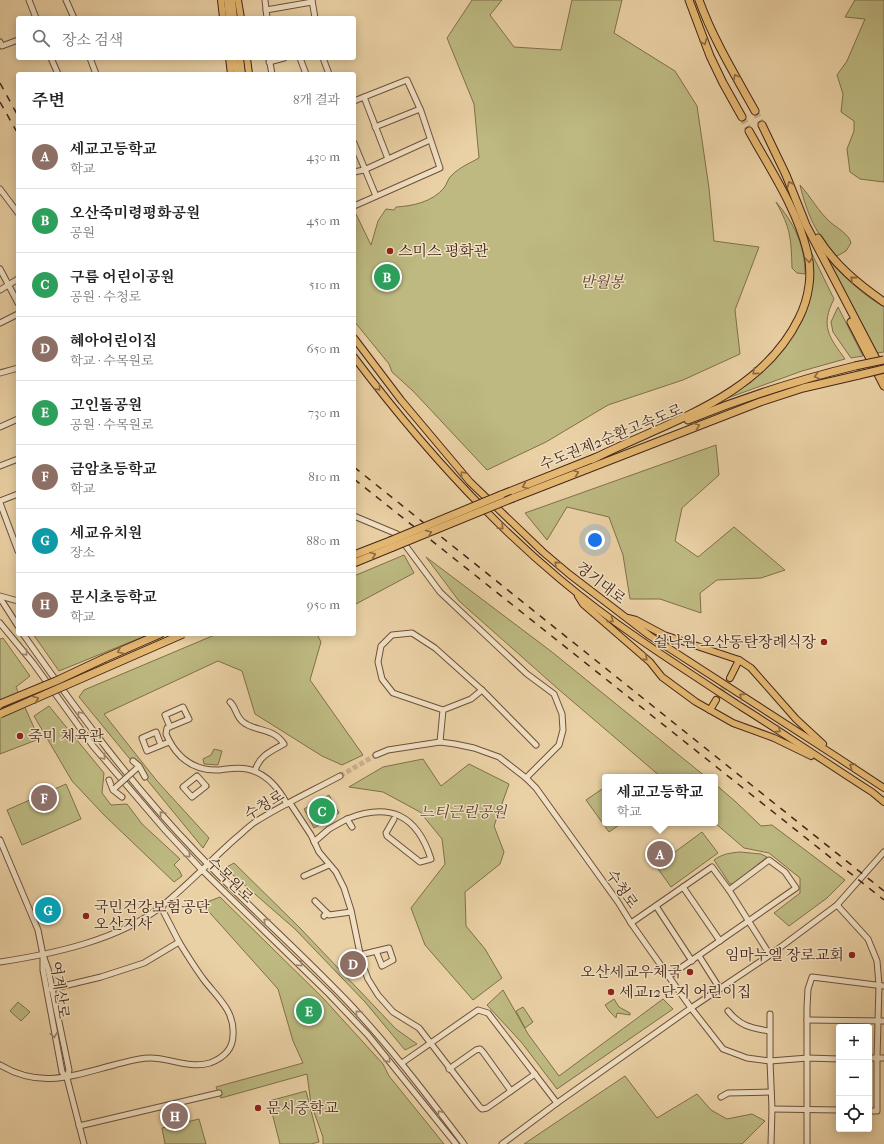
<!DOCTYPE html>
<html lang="ko">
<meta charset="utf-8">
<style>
body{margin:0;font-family:"IM FELL French Canon","Noto Serif KR",serif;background:#f2f2f2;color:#202124}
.controls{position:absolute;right:12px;bottom:12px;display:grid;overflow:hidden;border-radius:4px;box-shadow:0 2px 10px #0003}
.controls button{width:36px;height:36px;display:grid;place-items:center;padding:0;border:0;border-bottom:1px solid #e0e0e0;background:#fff;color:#202124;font:20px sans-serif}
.you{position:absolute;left:595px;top:540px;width:14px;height:14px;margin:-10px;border:3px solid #fff;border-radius:50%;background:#1a73e8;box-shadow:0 0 0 6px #1a73e833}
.badge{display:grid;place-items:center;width:26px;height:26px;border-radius:50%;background:#0f766e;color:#fff;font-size:13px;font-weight:700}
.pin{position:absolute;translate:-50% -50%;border:2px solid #fff;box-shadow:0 1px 4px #0006}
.popup{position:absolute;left:602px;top:774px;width:116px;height:52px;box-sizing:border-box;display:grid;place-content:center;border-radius:4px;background:#fff;filter:drop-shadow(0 1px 3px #0005);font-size:13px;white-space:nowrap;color:#757577}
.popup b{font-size:15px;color:#202124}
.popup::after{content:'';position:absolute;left:50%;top:100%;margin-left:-8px;border:8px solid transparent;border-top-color:#fff}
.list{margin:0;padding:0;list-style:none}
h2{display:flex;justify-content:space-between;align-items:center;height:52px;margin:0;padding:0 16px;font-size:17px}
h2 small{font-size:13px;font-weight:400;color:#757577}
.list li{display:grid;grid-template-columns:26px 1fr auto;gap:12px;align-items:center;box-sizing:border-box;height:64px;padding:0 16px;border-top:1px solid #e0e0e0}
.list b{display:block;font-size:15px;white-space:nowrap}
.list p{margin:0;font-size:13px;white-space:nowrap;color:#757577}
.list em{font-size:13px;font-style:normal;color:#757577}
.icon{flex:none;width:22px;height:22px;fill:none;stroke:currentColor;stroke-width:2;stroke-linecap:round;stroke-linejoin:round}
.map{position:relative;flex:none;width:884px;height:1144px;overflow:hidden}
.search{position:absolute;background:#fff;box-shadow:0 2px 10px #0003;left:16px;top:16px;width:340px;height:44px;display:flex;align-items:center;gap:10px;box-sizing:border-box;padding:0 14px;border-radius:4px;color:#757577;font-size:15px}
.panel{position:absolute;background:#fff;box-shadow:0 2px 10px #0003;left:16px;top:72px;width:340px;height:564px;border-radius:4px}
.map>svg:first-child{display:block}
.green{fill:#bdb981;stroke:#806f4c}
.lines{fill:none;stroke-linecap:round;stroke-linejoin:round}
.minor-tunnel{stroke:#c9af89;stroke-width:5;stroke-dasharray:5 2.5;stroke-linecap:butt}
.major-tunnel{stroke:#c9af89;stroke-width:6;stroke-dasharray:6 3;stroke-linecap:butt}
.highway-tunnel{stroke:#c9af89;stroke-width:7;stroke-dasharray:7 3.5;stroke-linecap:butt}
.minor-casing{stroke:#6e503b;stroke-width:7}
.major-casing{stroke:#442518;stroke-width:8}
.highway-casing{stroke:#442518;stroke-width:9}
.minor{stroke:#f1e1c4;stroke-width:5}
.major{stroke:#e5b872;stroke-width:6}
.highway{stroke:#e5b872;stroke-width:7}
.rail{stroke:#442518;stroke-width:1.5;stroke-dasharray:7 7;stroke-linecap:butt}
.minor-bridge-casing{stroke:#6e503b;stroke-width:7;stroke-linecap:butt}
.highway-bridge-casing{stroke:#442518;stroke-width:9;stroke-linecap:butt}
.minor-bridge{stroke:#f1e1c4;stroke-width:5}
.highway-bridge{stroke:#e5b872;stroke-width:7}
.oneway{stroke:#8c6740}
.oneway2{stroke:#9a836e}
.poi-dot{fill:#8f2418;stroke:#f1e1c4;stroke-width:1.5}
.labels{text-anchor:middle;stroke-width:3;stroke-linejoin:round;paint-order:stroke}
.poi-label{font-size:15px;fill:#442518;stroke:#f1e1c4;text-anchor:start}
.park-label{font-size:15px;font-style:italic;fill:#5c432d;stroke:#f1e1c4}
.street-label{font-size:15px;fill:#442518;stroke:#f1e1c4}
</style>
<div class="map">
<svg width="884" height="1144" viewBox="0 0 884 1144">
<rect width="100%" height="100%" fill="#ead1a5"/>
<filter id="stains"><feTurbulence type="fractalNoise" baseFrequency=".005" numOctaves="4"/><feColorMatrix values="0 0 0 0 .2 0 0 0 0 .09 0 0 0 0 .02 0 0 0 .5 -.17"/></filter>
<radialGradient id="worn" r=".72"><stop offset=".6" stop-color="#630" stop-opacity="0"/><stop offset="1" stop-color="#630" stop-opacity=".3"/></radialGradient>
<!-- green -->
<g class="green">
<path d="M472,0h30l-12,15 24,32 47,3 11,-50h50l-8,33 61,38 22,35 12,82 5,53 45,6 -24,63 5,44 -57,26 -75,25 -62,37 -59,28 -74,-79 -21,-19 -3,-8 -35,-43v-111l17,35 7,-24 8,-12 8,1 2,-3c17,-1 36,-5 48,-19 3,-4 4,-10 8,-13 8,-8 18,-12 27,-17l-5,-54 -27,-66z"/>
<path d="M855,0h29v182l-24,-3 -10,-7 -3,-23 7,-18v-10l-13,-9 2,-18 -6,-19 10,-14 18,-42 -20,-2z"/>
<path d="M800,185c11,12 18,26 30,37 7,6 19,12 21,21l-5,8 -9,5c-21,-21 -30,-42 -37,-71z"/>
<path d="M776,202c18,21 29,43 29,72l-8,-1 -5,-5c-1,-30 -1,-39 -16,-66z"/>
<path d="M811,252l23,47c-14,27 -5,38 11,60l-43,12 -77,28 18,-12 21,-18 18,-18 12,-17 10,-20z"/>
<path d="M828,259c16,18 35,36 56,48v45l-7,1z"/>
<path d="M838,307l25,49 -12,2 -18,-26 -2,-10z"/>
<path d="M716,445l3,30 -37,33 -7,33 23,16 36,-30 51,43 -24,8 -44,2 -17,13 1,20 -41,-14h-30l-7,-44 -14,-38 -42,-10 -20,33 -22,-27z"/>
<path d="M404,555l10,18 -60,32v-29z"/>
<path d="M426,557l126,95 154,125h-45l-104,-89 -98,-87z"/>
<path d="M33,634h117l-91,37z"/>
<path d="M217,634h100l4,8 -11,38 53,75 -21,10 -20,-9 -67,-42 -13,-43 -24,-10 -114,53 53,67 52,57 -6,10 -124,-151 5,-7z"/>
<path d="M3,638l27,38 -14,11 23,52 -39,15v-115z"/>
<path d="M49,706l55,67 -2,20 9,12 16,-1 15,20 38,35 -6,6 5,5 3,6 -8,6 -70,-67 -32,-34 -38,-65z"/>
<path d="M214,749l8,2 -4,14 -14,-1 -1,-5 8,-4z"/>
<path d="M423,759l18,27 28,-22 40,20 -15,42 10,26 -4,12 -35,28 1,34 19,23 17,29 -29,22 -48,-55 -14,-37 34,-44 -3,-25 -22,-27 -37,-20 -34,-5 34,-20z"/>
<path d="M66,784l15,35 -59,26 -15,-35z"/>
<path d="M715,784l21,18 25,24 11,-1 73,55 -18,18 -38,28 -15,-13 26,-20v-15l-31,-25 -25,-5 -29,-25z"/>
<path d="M605,787v36h17l-13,9 -23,-32z"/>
<path d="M329,795l10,18 -25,15 -10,-19z"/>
<path d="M702,832l16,21 -47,34 -15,-21z"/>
<path d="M740,852l21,2 6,3 -33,27h-4l-16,-24c8,-6 16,-7 26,-8z"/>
<path d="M234,863l66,65 96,101 21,15 -12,6 -40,-48 -70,-73 -70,-61z"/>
<path d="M220,897l103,101 60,66 6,12 55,68h-121v-7l-12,-33 -4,-30 -86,24 -5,-11 87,-24 -10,-22 -15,-52 -76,-85z"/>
<path d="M503,990l25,44 31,42 104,-77 10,10 -116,80 -35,-46 -35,-38z"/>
<path d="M614,999l5,8 11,6v2l-13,-2 -1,5 -6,-6 -5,-7z"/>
<path d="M18,1002l12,10 -9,9 -11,-10z"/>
<path d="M523,1007l10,15 -8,6 -9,-17z"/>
<path d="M625,1076l32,42 40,-24 14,16 16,9 25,-5 13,7 -23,23h-218z"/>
<path d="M306,1091l13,51 -8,2h-31l-11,-43z"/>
<path d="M199,1119l7,25h-41l-3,-16z"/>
</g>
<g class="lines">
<!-- minor-tunnel -->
<path class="minor-tunnel" d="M340,776l36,-21"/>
<!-- major-tunnel -->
<path class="major-tunnel" d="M716,700l14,-22"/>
<!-- highway-tunnel -->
<g class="highway-tunnel">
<path d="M755,111l7,14"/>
<path d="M742,117l7,14"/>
</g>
<!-- minor casing -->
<g class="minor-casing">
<g id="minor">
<path d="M29,0l7,18"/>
<path d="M66,0l8,18"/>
<path d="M265,0l2,18"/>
<path d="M312,0l3,18"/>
<path d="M266,10l46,-8"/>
<path d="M0,42l2,4 16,-6"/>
<path d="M51,58l7,16"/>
<path d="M90,58l6,16"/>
<path d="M269,58l3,16"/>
<path d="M300,58l6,16"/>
<path d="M323,58l6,16"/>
<path d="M269,62l15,-4"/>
<path d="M364,97l24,62"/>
<path d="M354,101l53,-21 14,31 19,57 -86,38"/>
<path d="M375,127l45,-18"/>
<path d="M354,143l22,53"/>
<path d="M354,172l10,-2 66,-30"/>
<path d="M0,189l18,24"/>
<path d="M0,269l18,34"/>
<path d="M0,290l18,-11"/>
<path d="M0,323l18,-9"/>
<path d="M0,373l18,-5"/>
<path d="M0,427l18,-8"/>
<path d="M0,466l18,-7"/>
<path d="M0,501l18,-7"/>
<path d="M0,503l18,48"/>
<path d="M354,516l43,18 43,58 87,82 27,20 8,20 1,16 -4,15 -33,33"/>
<path d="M0,596l18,5"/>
<path d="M0,598l18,28"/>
<path d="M0,623l33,40 60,83 72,84 36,39 128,125 39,41 88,109"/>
<path d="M23,634c54,77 110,153 175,220 48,50 100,96 148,146 43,45 80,94 118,144"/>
<path d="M230,702c6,5 6,15 13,20 12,10 30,5 41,22 -13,7 -25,12 -29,27"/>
<path d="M443,710l-50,-17 -11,-14 -4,-17 3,-16 11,-11 20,-2 23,15 47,42"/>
<path d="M170,727l-5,-12 18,-8 6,12 -22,9 -1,6c10,23 27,37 53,36 9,-1 18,-3 28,-1 19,4 31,18 40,35"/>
<path d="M440,742l3,-32 28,-11 11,-9 54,55"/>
<path d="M161,745l-5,-13 -14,6 5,13 22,-9"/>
<path d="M376,755l12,-5 52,-8 15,2 19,4 25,9 27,21 10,10 82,114 13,21 60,85 32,41 24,9 23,3 38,-3 31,1"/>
<path d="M133,761l6,5 6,11"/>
<path d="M197,776l9,10 -14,11 -9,-10z"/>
<path d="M109,780l4,10 9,7"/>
<path d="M290,803l21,32 8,17 17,20 8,16 7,22 11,53 6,16 10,16 15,17 26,16 60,78 3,3 5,-1 48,-34"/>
<path d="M347,819c43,-17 70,-4 84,40l-11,3 -33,-26 -1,-3 8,-14"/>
<path d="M0,840l38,90 5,25 5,14 21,101 -2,8"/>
<path d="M314,842l15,-13 18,-10 5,8"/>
<path d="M304,876l25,-11"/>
<path d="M683,887l37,54"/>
<path d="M729,890l41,65"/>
<path d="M315,901l12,12"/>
<path d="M837,905l31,34 9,22 2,24 -2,73v53h-8"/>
<path d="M656,906l36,55"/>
<path d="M324,916l3,-3 2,2 22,-3"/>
<path d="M631,923l81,-56 17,23 40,-30 16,12 11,16 -127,88"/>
<path d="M360,955l29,-7 4,12 -11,6 -6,-15"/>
<path d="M699,956l21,33"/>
<path d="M43,958v12l17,91 2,11 5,6 17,66"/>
<path d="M0,962c53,-8 119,-22 162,-56 26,-21 49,-46 74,-68 6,-5 12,-11 19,-16 27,-17 57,-31 85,-46"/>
<path d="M51,989l50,-12 43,-14 35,-21 -18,-35"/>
<path d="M728,1011c12,15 23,17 41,20"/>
<path d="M770,1014v47l2,48 -1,35"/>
<path d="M807,1020l77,1"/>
<path d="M869,1058h15"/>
<path d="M402,1063l76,-53 10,3 69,90"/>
<path d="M0,1065c41,24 72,11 114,0 12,-3 24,-7 36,-7 20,0 39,11 60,5 13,-5 23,-13 23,-28 2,-24 -16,-38 -29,-55 -9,-12 -17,-25 -25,-38"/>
<path d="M449,1069l27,-19 4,-1 3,3 28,39"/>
<path d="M721,1097l7,-4 43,-1"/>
<path d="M772,1109l67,1"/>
<path d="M79,1126l140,-33"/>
<path d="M502,1144l55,-41 134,-95 79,-53 67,-50 47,-53"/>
<path d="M807,1144v-137l1,-18 4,-12 72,9"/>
</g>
</g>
<!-- major casing -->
<g class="major-casing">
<g id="major">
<path d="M221,0l2,18"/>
<path d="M227,0l2,18"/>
<path d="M232,0l2,18"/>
<path d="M238,0l3,18"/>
<path d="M229,58l2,16"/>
<path d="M234,58l3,16"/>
<path d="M240,58l2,16"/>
<path d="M247,58l2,16"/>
<path d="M354,338l47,62 69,82 73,70 26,22 81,62 187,121 47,31"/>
<path d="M354,357c61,81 129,158 207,223 56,47 118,86 179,126 45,28 88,58 132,86l12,10"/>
<path d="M578,596l5,8 67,58 12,15 34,25 37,21 41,15 37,18"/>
<path d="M628,618l8,2 28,15 75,25 12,8 45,51 27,25"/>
<path d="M730,678l9,-18"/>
<path d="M710,710l6,-10"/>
</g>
</g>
<!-- highway casing -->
<g class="highway-casing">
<g id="highway">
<path d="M689,0l21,56 13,27 19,34"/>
<path d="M699,0c14,39 36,75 56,111"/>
<path d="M762,125l24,50 20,50 78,149"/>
<path d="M818,238c17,27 40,46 66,64"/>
<path d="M851,322l33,64"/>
<path d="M688,420c54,-22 110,-40 167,-54"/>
<path d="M593,459c73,-37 167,-61 206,-141 10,-20 14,-45 8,-67 -10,-42 -37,-82 -58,-120"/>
<path d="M501,495l96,-38"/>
<path d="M513,498l247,-96 43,-14 56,-13"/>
<path d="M354,555l36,-14"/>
<path d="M354,563l39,-16"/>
<path d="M105,658l55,-24"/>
</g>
</g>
<!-- minor -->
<use href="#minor" class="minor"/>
<!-- major -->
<use href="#major" class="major"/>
<!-- highway -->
<use href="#highway" class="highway"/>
<!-- rail -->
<g class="rail">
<path d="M0,83l18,33"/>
<path d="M0,102l18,32"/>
<path d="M354,467l530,424"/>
<path d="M354,479l530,421"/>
</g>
<!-- minor-bridge casing -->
<g class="minor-bridge-casing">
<path id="minor-bridge" d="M115,788l21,-19"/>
</g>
<!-- highway-bridge casing -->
<g class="highway-bridge-casing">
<g id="highway-bridge">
<path d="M855,366l29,-6"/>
<path d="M859,375l25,-6"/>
<path d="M390,541l111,-46"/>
<path d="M393,547l120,-49"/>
<path d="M0,704l56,-23 49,-23"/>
<path d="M0,714l183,-80"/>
</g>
</g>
<!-- minor-bridge -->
<use href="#minor-bridge" class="minor-bridge"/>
<!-- highway-bridge -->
<use href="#highway-bridge" class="highway-bridge"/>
</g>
<!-- one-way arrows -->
<defs><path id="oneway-chevron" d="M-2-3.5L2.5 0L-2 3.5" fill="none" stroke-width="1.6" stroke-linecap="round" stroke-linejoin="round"/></defs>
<g class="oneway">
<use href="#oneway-chevron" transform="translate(704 42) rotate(69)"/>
<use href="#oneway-chevron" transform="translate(736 77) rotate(-118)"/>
<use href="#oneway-chevron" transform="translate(790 184) rotate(-113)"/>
<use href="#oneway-chevron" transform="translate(809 260) rotate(85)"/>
<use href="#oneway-chevron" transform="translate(853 279) rotate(-139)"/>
<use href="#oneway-chevron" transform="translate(755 372) rotate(139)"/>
<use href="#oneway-chevron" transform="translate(817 376) rotate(165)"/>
<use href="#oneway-chevron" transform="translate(378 388) rotate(51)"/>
<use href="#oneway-chevron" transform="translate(697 426) rotate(-21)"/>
<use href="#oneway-chevron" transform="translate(576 473) rotate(-21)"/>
<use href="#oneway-chevron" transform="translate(463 474) rotate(-130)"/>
<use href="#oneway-chevron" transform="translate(525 486) rotate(158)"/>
<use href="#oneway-chevron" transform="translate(501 527) rotate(45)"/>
<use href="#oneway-chevron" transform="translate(429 533) rotate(-22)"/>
<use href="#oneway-chevron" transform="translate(373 555) rotate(-22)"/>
<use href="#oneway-chevron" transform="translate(557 564) rotate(-139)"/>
<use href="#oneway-chevron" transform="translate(611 620) rotate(36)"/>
<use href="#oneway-chevron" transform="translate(120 651) rotate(157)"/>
<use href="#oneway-chevron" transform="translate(645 658) rotate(41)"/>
<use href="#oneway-chevron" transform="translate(742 696) rotate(-147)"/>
<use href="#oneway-chevron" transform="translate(36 699) rotate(-23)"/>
<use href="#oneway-chevron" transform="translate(778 730) rotate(33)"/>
<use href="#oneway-chevron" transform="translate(852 766) rotate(-146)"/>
</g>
<g class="oneway2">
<use href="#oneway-chevron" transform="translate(25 653) rotate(50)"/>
<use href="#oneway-chevron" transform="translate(80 714) rotate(-126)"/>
<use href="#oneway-chevron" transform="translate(103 757) rotate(50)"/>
<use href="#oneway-chevron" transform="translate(162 814) rotate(-131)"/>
<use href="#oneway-chevron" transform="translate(188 855) rotate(47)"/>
<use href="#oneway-chevron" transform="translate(266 921) rotate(-136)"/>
<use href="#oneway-chevron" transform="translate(300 964) rotate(45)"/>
<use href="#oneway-chevron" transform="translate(358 1013) rotate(-133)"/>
<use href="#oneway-chevron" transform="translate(54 1035) rotate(80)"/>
<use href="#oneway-chevron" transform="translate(388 1060) rotate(51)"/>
<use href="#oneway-chevron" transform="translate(440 1113) rotate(-127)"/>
</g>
<!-- markers -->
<g class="poi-dot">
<circle cx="390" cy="251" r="4"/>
<circle cx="824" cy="642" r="4"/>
<circle cx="20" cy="736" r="4"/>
<circle cx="86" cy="916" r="4"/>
<circle cx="852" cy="955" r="4"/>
<circle cx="690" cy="972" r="4"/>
<circle cx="611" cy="992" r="4"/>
<circle cx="258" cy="1108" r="4"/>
</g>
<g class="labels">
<!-- poi labels -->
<g class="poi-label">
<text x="398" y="256">스미스 평화관</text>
<text x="816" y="647" text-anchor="end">쉴낙원 오산동탄장례식장</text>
<text x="28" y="741">죽미 체육관</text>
<text x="94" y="912">국민건강보험공단<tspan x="94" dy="17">오산지사</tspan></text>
<text x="844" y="960" text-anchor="end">임마누엘 장로교회</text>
<text x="682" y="977" text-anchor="end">오산세교우체국</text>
<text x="619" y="997">세교12단지 어린이집</text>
<text x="266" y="1113">문시중학교</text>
</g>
<!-- park labels -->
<g class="park-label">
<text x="602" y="287">반월봉</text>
<text x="463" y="817">느티근린공원</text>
</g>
<!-- street labels -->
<g class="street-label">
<text transform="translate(611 437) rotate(-22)" y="5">수도권제2순환고속도로</text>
<text transform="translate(601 583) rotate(38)" y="5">경기대로</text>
<text transform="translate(264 805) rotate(-31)" y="5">수청로</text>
<text transform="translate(230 880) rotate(44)" y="5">수목원로</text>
<text transform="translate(622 889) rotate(55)" y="5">수청로</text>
<text transform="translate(60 990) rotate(82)" y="5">여계산로</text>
</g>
</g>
<rect width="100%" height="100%" filter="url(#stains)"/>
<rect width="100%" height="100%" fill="url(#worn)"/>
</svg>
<div class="controls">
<button>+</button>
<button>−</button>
<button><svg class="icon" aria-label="locate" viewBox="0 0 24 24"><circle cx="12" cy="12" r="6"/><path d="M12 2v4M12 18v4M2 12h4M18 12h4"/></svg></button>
</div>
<div class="you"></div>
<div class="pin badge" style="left:660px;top:854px;background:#8d6e63">A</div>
<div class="popup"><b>세교고등학교</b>학교</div>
<div class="pin badge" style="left:387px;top:277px;background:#2e9e5b">B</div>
<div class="pin badge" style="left:322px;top:811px;background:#2e9e5b">C</div>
<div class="pin badge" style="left:353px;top:964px;background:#8d6e63">D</div>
<div class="pin badge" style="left:309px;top:1011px;background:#2e9e5b">E</div>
<div class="pin badge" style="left:44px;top:798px;background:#8d6e63">F</div>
<div class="pin badge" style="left:48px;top:910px;background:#0f9aa8">G</div>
<div class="pin badge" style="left:175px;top:1116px;background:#8d6e63">H</div>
<div class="search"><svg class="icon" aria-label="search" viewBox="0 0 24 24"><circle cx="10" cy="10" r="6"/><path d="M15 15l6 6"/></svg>장소 검색</div>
<section class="panel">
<h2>주변<small>8개 결과</small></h2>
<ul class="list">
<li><span class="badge" style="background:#8d6e63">A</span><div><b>세교고등학교</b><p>학교</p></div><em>430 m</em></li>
<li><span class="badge" style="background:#2e9e5b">B</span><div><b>오산죽미령평화공원</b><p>공원</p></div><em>450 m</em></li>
<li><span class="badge" style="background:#2e9e5b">C</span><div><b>구름 어린이공원</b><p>공원 · 수청로</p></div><em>510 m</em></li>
<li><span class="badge" style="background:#8d6e63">D</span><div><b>혜아어린이집</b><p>학교 · 수목원로</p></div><em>650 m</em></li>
<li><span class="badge" style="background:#2e9e5b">E</span><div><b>고인돌공원</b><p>공원 · 수목원로</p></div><em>730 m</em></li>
<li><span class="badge" style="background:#8d6e63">F</span><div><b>금암초등학교</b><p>학교</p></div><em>810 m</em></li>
<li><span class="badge" style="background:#0f9aa8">G</span><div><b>세교유치원</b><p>장소</p></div><em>880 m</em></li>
<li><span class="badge" style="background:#8d6e63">H</span><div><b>문시초등학교</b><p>학교</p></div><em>950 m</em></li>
</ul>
</section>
</div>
